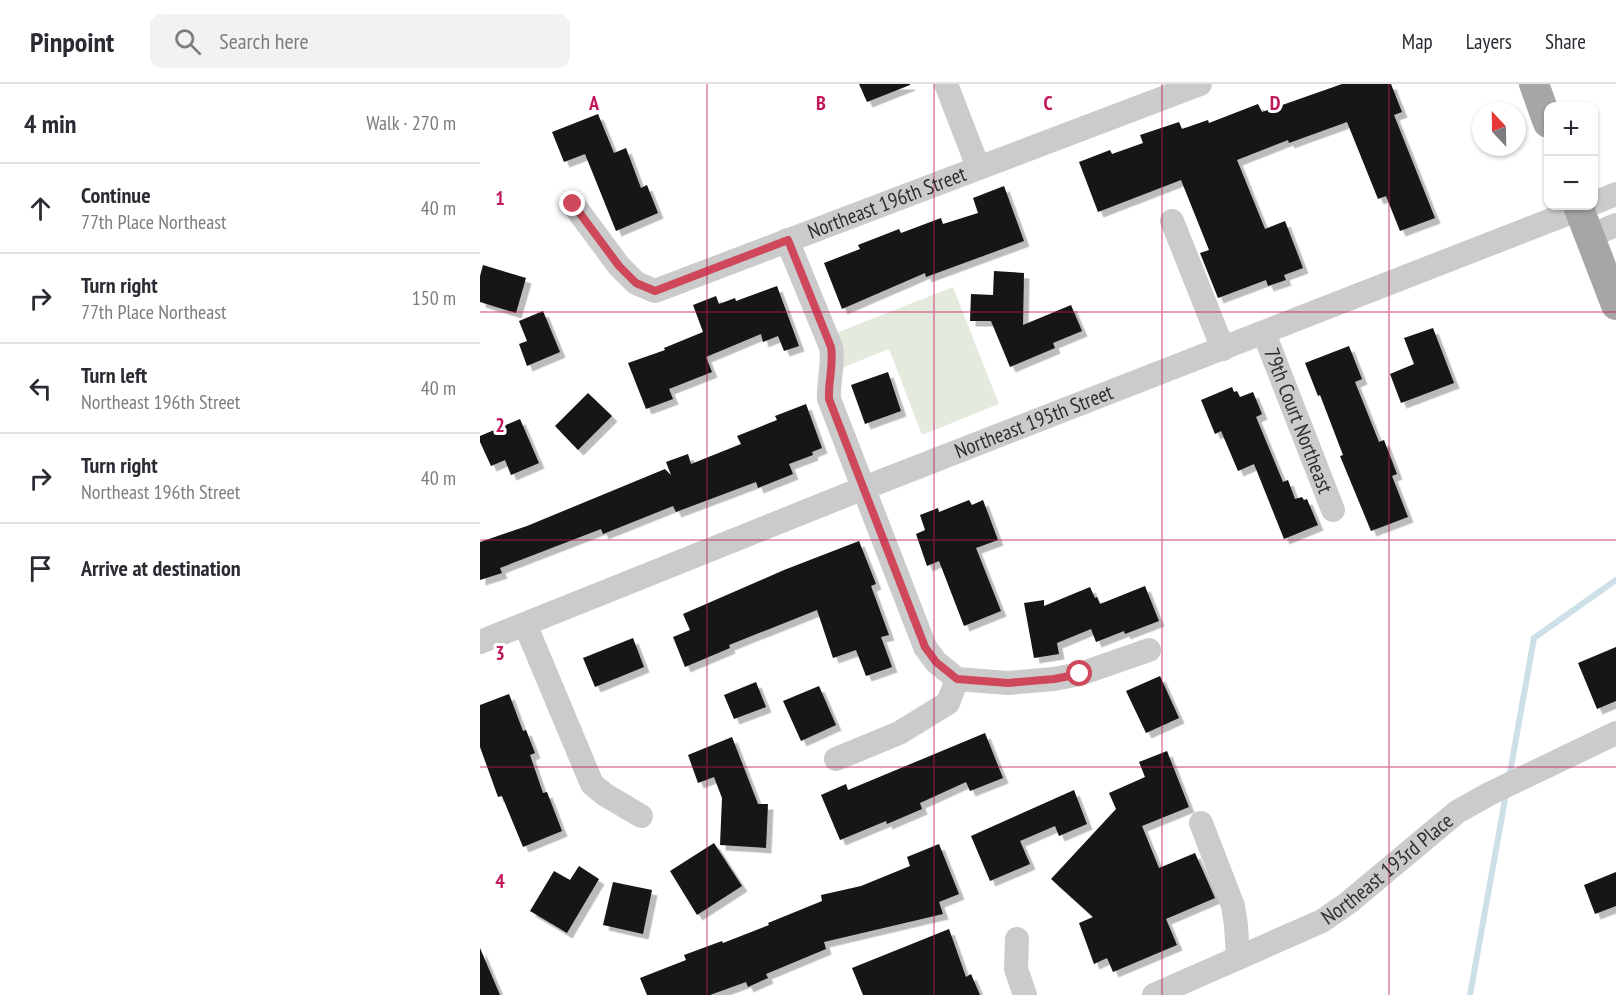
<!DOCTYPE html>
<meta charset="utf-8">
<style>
body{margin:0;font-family:"PT Sans Narrow",sans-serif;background:#f2f2f3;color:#2b2b33}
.controls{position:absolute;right:18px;top:18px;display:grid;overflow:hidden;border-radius:12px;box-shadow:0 2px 4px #0004}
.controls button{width:54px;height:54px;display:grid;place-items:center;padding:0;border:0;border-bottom:2px solid #e1e1e2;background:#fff;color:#2b2b33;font:30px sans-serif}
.compass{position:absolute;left:992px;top:18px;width:54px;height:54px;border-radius:50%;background:#fff;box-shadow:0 2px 4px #0004;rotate:338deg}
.stop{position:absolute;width:18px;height:18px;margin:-14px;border:4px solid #cf475a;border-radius:50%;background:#fff}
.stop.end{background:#cf475a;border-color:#fff;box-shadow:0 2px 6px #0008}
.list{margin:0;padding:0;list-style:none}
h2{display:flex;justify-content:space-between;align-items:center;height:78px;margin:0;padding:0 24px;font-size:26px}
h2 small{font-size:20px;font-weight:400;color:#7c7c81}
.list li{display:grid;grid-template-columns:39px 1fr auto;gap:18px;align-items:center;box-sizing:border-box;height:90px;padding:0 24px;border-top:2px solid #e1e1e2}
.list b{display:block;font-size:22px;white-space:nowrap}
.list p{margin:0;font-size:20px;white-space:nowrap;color:#7c7c81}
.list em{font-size:20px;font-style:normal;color:#7c7c81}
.icon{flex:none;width:33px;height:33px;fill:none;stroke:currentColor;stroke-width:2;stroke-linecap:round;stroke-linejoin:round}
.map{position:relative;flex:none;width:1136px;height:911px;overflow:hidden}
header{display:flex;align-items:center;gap:36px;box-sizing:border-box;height:84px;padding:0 30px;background:#fff;border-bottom:2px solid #e1e1e2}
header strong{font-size:28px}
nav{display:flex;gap:33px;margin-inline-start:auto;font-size:21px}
.search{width:420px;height:54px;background:#f2f2f3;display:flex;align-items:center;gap:15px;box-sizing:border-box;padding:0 21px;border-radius:12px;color:#7c7c81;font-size:22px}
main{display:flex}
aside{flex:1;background:#fff}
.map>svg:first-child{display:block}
.green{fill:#e5eade}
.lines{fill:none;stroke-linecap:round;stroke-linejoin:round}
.stream{stroke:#cddfe7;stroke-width:6}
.building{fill:#151515;filter:url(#shadow)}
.minor{stroke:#cbcbcb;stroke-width:24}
.major{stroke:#a6a6a6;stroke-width:30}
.route{stroke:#cf475a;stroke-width:8}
.grid{fill:none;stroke:#c2185b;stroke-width:1.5;stroke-opacity:0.55}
.labels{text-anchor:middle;stroke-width:6;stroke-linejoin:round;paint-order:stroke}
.street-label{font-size:21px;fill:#2e2e2e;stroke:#fff}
.grid-label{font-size:20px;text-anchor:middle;font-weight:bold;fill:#c2185b;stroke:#fff;stroke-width:6;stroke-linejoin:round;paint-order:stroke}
</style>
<header>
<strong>Pinpoint</strong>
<div class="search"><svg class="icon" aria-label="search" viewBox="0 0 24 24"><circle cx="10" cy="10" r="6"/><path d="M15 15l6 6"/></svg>Search here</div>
<nav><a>Map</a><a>Layers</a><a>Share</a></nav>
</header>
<main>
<aside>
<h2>4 min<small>Walk · 270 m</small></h2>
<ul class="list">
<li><svg class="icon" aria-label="ahead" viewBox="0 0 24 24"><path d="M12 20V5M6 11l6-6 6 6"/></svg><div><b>Continue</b><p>77th Place Northeast</p></div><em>40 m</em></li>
<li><svg class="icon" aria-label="right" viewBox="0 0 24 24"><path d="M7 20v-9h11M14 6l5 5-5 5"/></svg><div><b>Turn right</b><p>77th Place Northeast</p></div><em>150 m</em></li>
<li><svg class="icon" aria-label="left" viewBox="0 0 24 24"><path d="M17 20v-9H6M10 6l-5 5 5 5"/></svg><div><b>Turn left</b><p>Northeast 196th Street</p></div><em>40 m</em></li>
<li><svg class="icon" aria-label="right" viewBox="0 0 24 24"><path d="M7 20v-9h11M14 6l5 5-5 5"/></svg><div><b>Turn right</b><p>Northeast 196th Street</p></div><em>40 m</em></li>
<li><svg class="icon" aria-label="arrive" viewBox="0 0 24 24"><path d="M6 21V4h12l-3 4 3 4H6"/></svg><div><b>Arrive at destination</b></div></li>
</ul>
</aside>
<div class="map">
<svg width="1136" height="911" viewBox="0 0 1136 911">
<defs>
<filter id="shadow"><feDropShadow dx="5.5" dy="5.5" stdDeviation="0" flood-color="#0004"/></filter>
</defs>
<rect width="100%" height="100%" fill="#fff"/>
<!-- green -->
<path class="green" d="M473,203l46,117 -77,31 -33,-86 -47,19 -6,-35z"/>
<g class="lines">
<!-- stream -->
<g class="stream">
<path d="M1029,694l25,-140 82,-58"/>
<path d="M990,911l36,-201"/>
</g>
</g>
<!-- building -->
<g class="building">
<path d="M379,0h51v1l-43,17z"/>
<path d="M862,0h49l11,28 -8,3 41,103 -35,13 -14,-35 -8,3 -31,-77 -58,21 -1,-3 -51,20 28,69 20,-8 18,47 -19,7 2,5 -18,6 -2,-6 -48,18 -18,-45 9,-3 -28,-70 -83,32 -19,-50 31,-12 2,4 31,-11 -3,-8 39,-13 3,7 26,-9 1,3 49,-19 4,8z"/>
<path d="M118,30l16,39 12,-5 15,40 6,-3 11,28 -42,18 -31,-77 -21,8 -12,-30z"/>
<path d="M524,102l20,55 -98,36 -1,-4 -83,36 -18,-46 36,-14 -2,-4 41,-16 2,4 40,-15 2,6 35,-11 -5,-15z"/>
<path d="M3,181l43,13 -10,35 -36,-11v-26z"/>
<path d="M514,187l30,2 -1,52 48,-20 11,26 -29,12 2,5 -45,19 -19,-46h-21l1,-27 22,1z"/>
<path d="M297,202l22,60 -15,5 -6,-15 -15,6 -2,-8 -55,23 6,15 -43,17 4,10 -27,10 -18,-46 37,-13 -1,-2 39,-16 -10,-27 23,-9 3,8 16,-6 1,3z"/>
<path d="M63,227l17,41 -33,14 -8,-22 8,-3 -8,-20z"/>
<path d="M953,244l21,55 -53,20 -11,-29 24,-10 -10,-26z"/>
<path d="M869,262l13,33 -7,3 24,60 5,-2 13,34 -5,2 16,41 -37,14 -31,-75 3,-1 -23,-60 -2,1 -13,-33z"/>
<path d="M408,288l13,39 -36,13 -14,-39z"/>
<path d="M752,303l2,5 3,-1 3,6 13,-5 9,22 -6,3 27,65 5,-2 7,19 7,-2 2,3 3,-1 11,26 -34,14 -30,-75 -16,7 -17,-40 -6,3 -14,-34z"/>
<path d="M108,309l24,23 -34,34 -23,-24z"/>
<path d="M326,320l16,44 -10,4 1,3 -24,9 4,10 -35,14 -2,-6 -80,30 -3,-6 -70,28 -2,-5 -101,39 2,5 -22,7v-38l47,-16 138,-57 6,6 -5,-13 22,-8 3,10 50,-20 -4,-8 40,-16 -2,-4z"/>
<path d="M40,335l19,44 -28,12 -6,-15 -14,6 -11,-24v-6z"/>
<path d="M489,416l3,5 11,-5 15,40 -22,8 25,63 -37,15 -25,-65 -12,5 -11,-32 9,-4 -5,-15 18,-7 1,4z"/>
<path d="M379,457l17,43 -5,2 18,49 -8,2 11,30 -26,9 -10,-26 -23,8 -16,-48 -88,35 1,3 -45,19 -12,-30 17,-7 -7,-16 101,-44z"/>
<path d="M665,502l14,35 -34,13 -1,-3 -28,11 -5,-13 -34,14 2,11 -25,4 -10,-55 20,-3v6l46,-19 5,11 2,-1 3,7z"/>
<path d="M153,554l11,29 -49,20 -12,-29z"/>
<path d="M1136,563v54l-19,8 -19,-46z"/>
<path d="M680,592l19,42 -33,15 -20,-42z"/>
<path d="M276,598l10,25 -32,12 -10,-24z"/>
<path d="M339,602l17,39 -35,16 -18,-40z"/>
<path d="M29,610l14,37 3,-1 9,23 -5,2 13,38 4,-1 15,39 -39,16 -21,-51 -4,1 -18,-50v-42z"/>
<path d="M505,649l18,45 -33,13 -4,-9 -46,21 2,6 -35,15 -1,-3 -46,19 -19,-45 25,-11 2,6z"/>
<path d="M252,653l26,67h10l-2,44 -46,-3 2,-47 -8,-21 -16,6 -10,-28z"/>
<path d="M687,667l22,56 -47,19 17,42 36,-15 20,45 -49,21 11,26 -64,27 -6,-14 -13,6 -15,-41 14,-6 -42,-38 65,-70 -7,-16 36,-16 -6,-15z"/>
<path d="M594,706l13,34 -28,12 -4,-10 -35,15 10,23 -40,17 -19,-45z"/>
<path d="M234,759l28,43 -45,29 -27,-44z"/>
<path d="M459,760l20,50 -20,8 4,12 -119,28 2,7 -60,25 2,4 -20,9 -2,-5 -36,13h-63l-7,-17 46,-18 -2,-5 38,-14 1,2 46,-18 -1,-2 54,-22 -1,-6 40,-9 49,-20 -3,-9z"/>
<path d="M99,782l20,13 -32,54 -37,-22 24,-40 16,9z"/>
<path d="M1136,788v34l-21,8 -11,-29z"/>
<path d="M133,798l39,8 -9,44 -40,-9z"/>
<path d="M469,845l17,48 5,-3 9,21h-117l-11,-27z"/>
<path d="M0,864l20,47h-20z"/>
</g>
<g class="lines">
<!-- minor -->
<g class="minor">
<path d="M466,0l32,83"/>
<path d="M1114,119l22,-9"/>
<path id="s1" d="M93,120l46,62 17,17 19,8 545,-207"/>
<path d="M692,137l51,128"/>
<path d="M1110,152l26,-11"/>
<path d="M307,156l44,107c3,18 -3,34 -2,52l96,248 11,15 21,17 51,4 46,-4 26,-5 69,-24"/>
<path id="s2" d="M784,249l69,177"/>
<path d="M45,540l67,160 12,10 37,22"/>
<path id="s3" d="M0,558l384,-154 723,-282"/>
<path d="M356,675l63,-26 49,-30 9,-24"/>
<path d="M721,739l32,83 3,19 2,33"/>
<path d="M537,855l-1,30 9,26"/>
<path id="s4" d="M674,911l168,-74 26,-18 109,-91 32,-18 127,-61"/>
</g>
<!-- major -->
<g class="major">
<path d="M1054,0l14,39"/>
<path d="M1098,122l38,99"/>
</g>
</g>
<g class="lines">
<!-- route -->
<path class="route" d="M93,120l46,62 17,17 19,8 133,-51 43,107c3,18 -3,34 -2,52l96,248 11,15 21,17 51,4 46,-4 26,-5"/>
</g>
<!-- grid -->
<path class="grid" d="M227,0v911M454,0v911M682,0v911M909,0v911M0,228h1136M0,456h1136M0,683h1136"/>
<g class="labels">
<!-- street labels -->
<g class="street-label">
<text dy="7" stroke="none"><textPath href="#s1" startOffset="370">Northeast 196th Street</textPath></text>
<text dy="7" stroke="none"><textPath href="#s2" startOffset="94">79th Court Northeast</textPath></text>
<text dy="7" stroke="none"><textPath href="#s3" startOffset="596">Northeast 195th Street</textPath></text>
<text dy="7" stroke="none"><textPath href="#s4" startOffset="267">Northeast 193rd Place</textPath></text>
</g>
</g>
<g class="grid-label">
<text x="114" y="26">A</text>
<text x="341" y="26">B</text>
<text x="568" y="26">C</text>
<text x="795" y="26">D</text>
<text x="20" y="121">1</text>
<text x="20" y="348">2</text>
<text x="20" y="576">3</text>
<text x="20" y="804">4</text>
</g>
</svg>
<div class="controls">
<button>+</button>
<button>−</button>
</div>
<svg class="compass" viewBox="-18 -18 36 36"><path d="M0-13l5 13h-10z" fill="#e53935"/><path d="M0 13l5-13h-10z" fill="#7c7c81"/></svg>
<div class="stop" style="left:600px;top:590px"></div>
<div class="stop end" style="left:93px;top:120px"></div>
</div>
</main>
